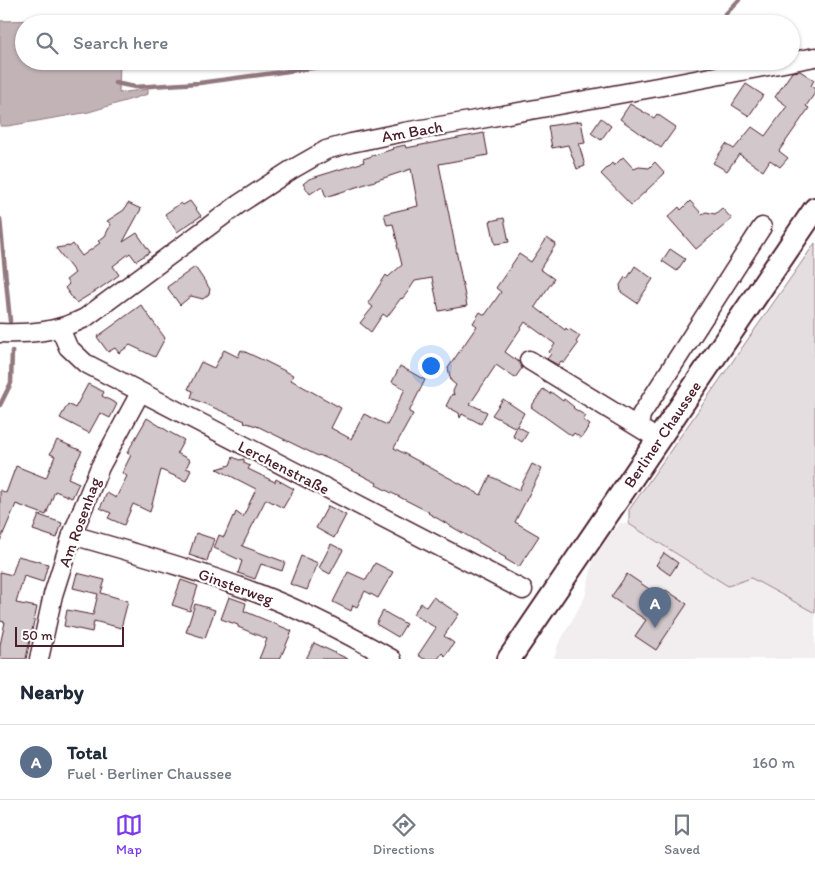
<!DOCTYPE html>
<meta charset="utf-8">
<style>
body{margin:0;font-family:Itim,sans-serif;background:#f2f2f3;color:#1f2937}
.scale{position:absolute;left:15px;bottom:12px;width:109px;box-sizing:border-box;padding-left:5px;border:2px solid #4a1f2b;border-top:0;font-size:14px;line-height:18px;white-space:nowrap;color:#4a1f2b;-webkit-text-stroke:4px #fff;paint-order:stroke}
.you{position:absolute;left:430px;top:365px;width:18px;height:18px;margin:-12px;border:4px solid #fff;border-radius:50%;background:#1a73e8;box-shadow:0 0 0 8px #1a73e833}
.badge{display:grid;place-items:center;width:32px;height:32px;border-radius:50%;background:#7c3aed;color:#fff;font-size:16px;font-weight:700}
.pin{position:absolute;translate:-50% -41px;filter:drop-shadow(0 1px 2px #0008)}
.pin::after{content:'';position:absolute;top:26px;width:18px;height:15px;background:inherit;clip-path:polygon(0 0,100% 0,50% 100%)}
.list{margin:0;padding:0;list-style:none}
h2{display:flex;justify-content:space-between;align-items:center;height:65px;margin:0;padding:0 20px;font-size:21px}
h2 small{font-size:16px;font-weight:400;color:#747a83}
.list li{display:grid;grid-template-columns:32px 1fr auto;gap:15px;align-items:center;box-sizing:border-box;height:75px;padding:0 20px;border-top:1px solid #e0e1e3}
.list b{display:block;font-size:19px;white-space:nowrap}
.list p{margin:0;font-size:16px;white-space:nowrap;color:#747a83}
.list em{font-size:16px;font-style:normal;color:#747a83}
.icon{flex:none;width:28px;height:28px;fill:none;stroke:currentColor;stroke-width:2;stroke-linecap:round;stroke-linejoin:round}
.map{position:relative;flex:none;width:815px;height:659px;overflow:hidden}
.search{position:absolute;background:#fff;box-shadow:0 1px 4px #0004;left:15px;right:15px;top:15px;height:55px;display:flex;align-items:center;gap:12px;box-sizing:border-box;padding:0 18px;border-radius:28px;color:#747a83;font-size:19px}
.sheet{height:140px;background:#fff}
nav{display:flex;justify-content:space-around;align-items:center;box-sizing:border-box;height:70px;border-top:1px solid #e0e1e3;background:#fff;font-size:14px;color:#747a83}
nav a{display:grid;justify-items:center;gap:2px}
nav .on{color:#7c3aed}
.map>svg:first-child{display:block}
.built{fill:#f2eeef}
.green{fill:#e5dee0;stroke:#987e86}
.water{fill:#c1b3b6;stroke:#91787e}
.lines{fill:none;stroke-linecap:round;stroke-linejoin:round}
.stream{stroke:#91787e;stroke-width:4.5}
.building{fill:#d2c7cb;stroke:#4a1f2b}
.minor-casing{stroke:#4a1f2b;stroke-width:21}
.major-casing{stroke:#4a1f2b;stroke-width:26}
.minor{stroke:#fff;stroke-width:18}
.major{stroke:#fff;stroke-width:22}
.labels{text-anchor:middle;stroke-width:4.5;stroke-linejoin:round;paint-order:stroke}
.street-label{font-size:16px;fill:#4a1f2b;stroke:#fff}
</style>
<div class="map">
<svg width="815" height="659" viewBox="0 0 815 659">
<rect width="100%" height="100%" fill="#fff"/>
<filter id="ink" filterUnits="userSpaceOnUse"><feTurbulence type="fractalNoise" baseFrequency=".02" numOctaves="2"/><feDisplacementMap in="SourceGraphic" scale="10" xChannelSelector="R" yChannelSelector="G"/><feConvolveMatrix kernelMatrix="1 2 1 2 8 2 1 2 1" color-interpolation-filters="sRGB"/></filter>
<g filter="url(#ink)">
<!-- built -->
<path class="built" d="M620,523l9,1 99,62 23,-8 64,35v46h-261l4,-14 27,-48 8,-37 14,-21z"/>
<!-- green -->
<path class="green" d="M815,243v370l-64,-35 -23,8 -99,-62v-14z"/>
<!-- water -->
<path class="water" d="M137,18v6h-113v37h96l-1,32 29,-4v5l-59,18 -81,14h-8v-105z"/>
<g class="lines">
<!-- stream -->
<g class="stream">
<path d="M716,24l23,-24"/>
<path d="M115,83l20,4 64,-4 165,-22"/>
<path d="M0,219l10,102"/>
<path d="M0,405l11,-22 1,-32"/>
</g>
</g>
<!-- building -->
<g class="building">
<path d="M800,71l14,9 -3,6 4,3v4l-9,13 3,2 -30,43 9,7 -8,9 -10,-7 -7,11 -24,-17 -12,17 -14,-8 13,-19 8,5 18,-22 13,9 22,-30 -12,-9 17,-25z"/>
<path d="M746,84l17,11 -14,21 -17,-11z"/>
<path d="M630,104l24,14 3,-4 19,13 -15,21 -41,-29z"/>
<path d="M601,118l10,8 -10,14 -10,-7z"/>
<path d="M581,121l4,22 -6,1 6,22 -8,3 -9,-24 -16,3 -4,-22z"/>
<path d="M484,133l4,22 -49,9 28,142 -28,5 -7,-33 -17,3 -8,12 -5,6 -1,-1 -14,19 -4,-3 -12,18 -11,-9 13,-16 -5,-4 18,-28 2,2 14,-12 -5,-20h1l-5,-21 -6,1 -3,-11 34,-8 -7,-37 -85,28 -4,-11 -12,8 -7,-10 6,-5 55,-17 -1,-3 30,-10 -1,-1 13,-3 1,3z"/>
<path d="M623,157l11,12 5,-2 10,1 6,-6 10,11 -34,32 -30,-31 11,-11 2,3z"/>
<path d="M190,201l11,15 -24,16 -12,-18 16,-11 2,2z"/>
<path d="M690,201l12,13 4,-2 9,2 7,-6 10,11 -36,30 -28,-32 11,-10 2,3z"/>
<path d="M128,203l13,6 -18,33 14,-9 13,19 -14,9 -6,-8 -17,13 6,9 -20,14 -23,14 -11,-15 4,-4 -3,-4 9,-7 -19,-25 13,-2v1l4,-3 9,12 18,-13 -2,-2 7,-5 6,-12 -4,-3 17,-11z"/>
<path d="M504,218l5,24 -14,2 -5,-23z"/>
<path d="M547,238l9,6 -16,25 14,10 -19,28 30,23 1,-2 2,2 1,-1 11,7 -4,6 2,2 -14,19 -3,-2 -3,4 -11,-6 4,-5 -2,-2 6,-8 -30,-22 -20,30 14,10 3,6 -7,10 -19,-13 -26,39 17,8 -6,12 -19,-10 -2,4 -1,-5 -13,-7 6,-12 2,1 -1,-4 3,-6 -5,-4 -3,-13 29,-42 -4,-3 7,-11 5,3 16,-23 -5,-4 23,-34 12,8z"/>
<path d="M670,249l15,10 -8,12 -15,-10z"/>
<path d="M635,266l18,13 -16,24 -16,-11 -1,-7 5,-8 2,2z"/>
<path d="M195,267l15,22 -1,5 -6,5 -12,-3 -11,9 -13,-18z"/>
<path d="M141,305l24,33 -10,19 -25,-12 -11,8 -4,-5 -7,4 -11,-15z"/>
<path d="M224,350l14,7 3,-7 26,12 26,13 -2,5 50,28 -10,20 20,11 13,-25 23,11 18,-36 -13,-7 8,-16 25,14 -16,32 4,2 -19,34 87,47 9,-19 29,14 13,-26 10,5 -27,53 24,14 -20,31 -14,-8 1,-1 -78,-45 1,-1 -53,-27 1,-2 -37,-19 -21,-9 -1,1 -59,-29 -15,-5 1,-1 -54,-23 2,-7 -5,-2 13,-27 13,6z"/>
<path d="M88,384l16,8 -2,4 15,8 -7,14 -10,-5 -11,20 -29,-15 8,-14 7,4z"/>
<path d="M543,389l7,5 1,-2 12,9 1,-2 10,8 -1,1 13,8 -3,4 7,5 -9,13 -7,-5 -2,3 -41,-29z"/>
<path d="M503,399l21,14 -8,15 -24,-13z"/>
<path d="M147,418l24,15 13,7 -7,13 13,7 -4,8 5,2 -5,11 -25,-11 -11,42 -17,-8 -9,21 -16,-7 3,-5 -11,-5 7,-15 9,5 11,-22 -5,-3 9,-18 -4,-2z"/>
<path d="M517,426l11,6 -6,10 -9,-6z"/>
<path d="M57,440l25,11 -14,27 11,5 -7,15 -17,-7 -9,24 -30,-11 -16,37v-51l6,3 10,-27 30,12 9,-22 -5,-2z"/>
<path d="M233,457l6,3 5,-1v4l6,3 -2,3 27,13 1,-3 18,10 -11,19 -17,-9 -24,47 43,16 -3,9 -21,-7 -6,15 -17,-6 4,-12 -28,-13 5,-13 5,2 9,-21 1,1 2,-5 7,5 13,-28 -39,-20 13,-4z"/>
<path d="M328,506l18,9 -12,23 -18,-10z"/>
<path d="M39,515l23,8 -5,15 -24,-8z"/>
<path d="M196,533l18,6 -7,22 -18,-6z"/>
<path d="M331,544l12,6 -13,24 -11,-6z"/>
<path d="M664,553l14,10 -8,12 -14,-10z"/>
<path d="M18,556l30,8 -5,18 -19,-6 -8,27 21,4 -11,52h-26v-14l5,-23 -5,-1v-49l12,3z"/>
<path d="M301,556l17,7 -11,27 -17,-6z"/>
<path d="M375,563l18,9 -15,26 -13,-7 -8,16 -4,-2 -2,6 -18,-9 15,-30 18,8z"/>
<path d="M77,573l28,7 -4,13 27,8 -7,27 -27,-7 -2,11 -28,-6 3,-16 26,5 5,-21 -25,-6z"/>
<path d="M627,574l34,23 5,-7 21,14 -31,46 -21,-14 11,-16 -35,-23z"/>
<path d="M181,580l17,6 -8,25 -18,-6z"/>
<path d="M229,597l17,6 -2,8 48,20 -12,28h-21l8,-20 -29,-12v-2l-17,-6z"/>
<path d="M433,597l26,17 -15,22 10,7 -9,13 -3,-3 -4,6h-14l-6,-4 18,-27 -23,-14 8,-11 5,4z"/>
<path d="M195,604l20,6 -10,28 -19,-6z"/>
<path d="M383,611l23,13 -8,13 -22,-13z"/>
<path d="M314,643l34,16h-42z"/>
</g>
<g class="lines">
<!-- minor casing -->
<g class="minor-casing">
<g id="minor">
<path d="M60,328l8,19 17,16 438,227"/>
<path d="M0,333c30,1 57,-1 85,-15l154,-114 52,-34 35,-20 25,-7 53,-11 66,-11 204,-37 141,-27"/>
<path d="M529,360l119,73"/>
<path d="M639,427l2,-12 121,-188"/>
<path d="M72,535c67,19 135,38 200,64 42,17 81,38 120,60"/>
<path d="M39,659l14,-64 19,-60 28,-68 40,-74"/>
</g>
</g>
<!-- major casing -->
<g class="major-casing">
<path id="major" d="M509,659l306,-450"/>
</g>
<!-- minor -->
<use href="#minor" class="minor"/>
<!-- major -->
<use href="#major" class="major"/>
</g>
</g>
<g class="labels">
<!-- street labels -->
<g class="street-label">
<text transform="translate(412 131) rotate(-10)" y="6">Am Bach</text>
<text transform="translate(662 434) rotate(-56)" y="6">Berliner Chaussee</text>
<text transform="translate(284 467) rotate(27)" y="6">Lerchenstraße</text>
<text transform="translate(79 522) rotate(-70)" y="6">Am Rosenhag</text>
<text transform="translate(236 586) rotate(20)" y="6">Ginsterweg</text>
</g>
</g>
</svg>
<div class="scale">50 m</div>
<div class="you"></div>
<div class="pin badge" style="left:655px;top:628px;background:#5c6f8a">A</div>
<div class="search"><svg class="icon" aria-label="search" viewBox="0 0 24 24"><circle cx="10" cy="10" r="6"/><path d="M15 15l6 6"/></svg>Search here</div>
</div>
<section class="sheet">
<h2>Nearby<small></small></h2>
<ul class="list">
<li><span class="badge" style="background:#5c6f8a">A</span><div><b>Total</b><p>Fuel · Berliner Chaussee</p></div><em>160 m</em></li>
</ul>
</section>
<nav>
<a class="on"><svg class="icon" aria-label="map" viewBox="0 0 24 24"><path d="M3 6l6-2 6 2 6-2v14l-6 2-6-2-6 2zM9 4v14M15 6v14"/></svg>Map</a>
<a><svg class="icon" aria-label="directions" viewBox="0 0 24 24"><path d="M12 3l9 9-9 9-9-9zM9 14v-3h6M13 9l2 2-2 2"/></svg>Directions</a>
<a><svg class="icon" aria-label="saved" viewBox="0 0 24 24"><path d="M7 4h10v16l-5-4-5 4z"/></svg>Saved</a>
</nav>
